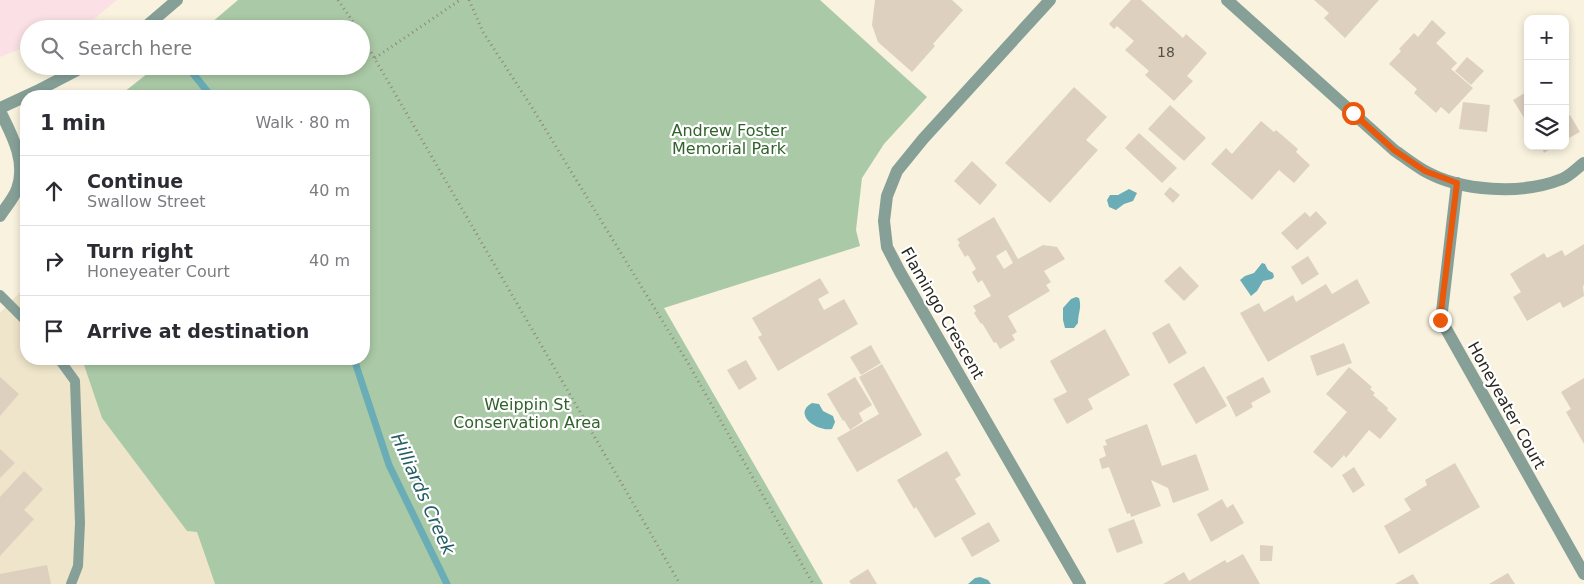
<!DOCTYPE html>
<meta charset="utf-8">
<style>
body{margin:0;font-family:"DejaVu Sans",sans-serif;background:#f7f7f7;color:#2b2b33}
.controls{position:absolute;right:15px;top:15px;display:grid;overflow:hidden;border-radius:10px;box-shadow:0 2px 8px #0003}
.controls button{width:45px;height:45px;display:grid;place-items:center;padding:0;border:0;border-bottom:1px solid #e1e1e2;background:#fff;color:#2b2b33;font:25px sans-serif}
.stop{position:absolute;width:15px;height:15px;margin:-11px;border:4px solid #ea580c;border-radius:50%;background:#fff}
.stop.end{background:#ea580c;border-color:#fff;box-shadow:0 1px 5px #0008}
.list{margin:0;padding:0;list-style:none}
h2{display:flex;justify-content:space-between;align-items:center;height:65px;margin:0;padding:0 20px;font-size:21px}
h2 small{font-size:16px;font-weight:400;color:#7c7c81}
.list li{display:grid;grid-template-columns:32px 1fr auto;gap:15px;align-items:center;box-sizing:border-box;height:70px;padding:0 20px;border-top:1px solid #e1e1e2}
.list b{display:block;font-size:19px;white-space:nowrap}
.list p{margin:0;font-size:16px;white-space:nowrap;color:#7c7c81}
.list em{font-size:16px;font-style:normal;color:#7c7c81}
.icon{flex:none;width:28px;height:28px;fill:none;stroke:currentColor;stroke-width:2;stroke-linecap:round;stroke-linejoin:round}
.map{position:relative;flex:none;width:1584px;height:584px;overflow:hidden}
.search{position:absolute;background:#fff;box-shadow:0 2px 8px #0003;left:20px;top:20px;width:350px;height:55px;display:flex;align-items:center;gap:12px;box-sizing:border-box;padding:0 18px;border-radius:28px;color:#7c7c81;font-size:19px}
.panel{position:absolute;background:#fff;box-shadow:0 2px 8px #0003;left:20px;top:90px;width:350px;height:275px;border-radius:20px}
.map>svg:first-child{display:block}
.built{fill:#efe5ca}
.industrial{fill:#fbe1e5}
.green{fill:#aac9a6}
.water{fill:#6aadb6}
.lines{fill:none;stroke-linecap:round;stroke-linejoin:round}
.stream{stroke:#6aadb6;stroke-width:7}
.building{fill:#ddd0bf;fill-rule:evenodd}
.path{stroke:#8d897b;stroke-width:3;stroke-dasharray:1 4;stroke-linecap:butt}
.lane{stroke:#86a098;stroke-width:10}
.street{stroke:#86a098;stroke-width:12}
.route{stroke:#ea580c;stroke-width:6}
.labels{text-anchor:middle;stroke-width:4.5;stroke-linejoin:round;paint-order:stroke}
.number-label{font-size:14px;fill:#565147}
.park-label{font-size:16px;fill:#30622b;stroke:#fff}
.street-label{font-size:16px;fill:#29271f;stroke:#fff}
.water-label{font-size:18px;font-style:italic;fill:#235c64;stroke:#fff}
</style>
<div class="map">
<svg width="1584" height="584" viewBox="0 0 1584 584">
<rect width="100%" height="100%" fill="#f9f2de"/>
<!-- built -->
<path class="built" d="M22,290l4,5v64h56l1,2 19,57 85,113 10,1 18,52h-215v-271z"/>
<!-- industrial -->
<path class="industrial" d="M0,0h117l-28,23 -15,6h-45v17l-29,11z"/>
<!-- green -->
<path class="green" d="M238,0h582l107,97 -43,47 -22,34 -6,52 4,16 -196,62 159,276h-608l-18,-52 -10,-1 -85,-113 -20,-59h282v-263h-245l38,-30h204v-37h-157z"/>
<!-- water -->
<g class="water">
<path d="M1129,189l8,4 -4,8 -9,3 -8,6 -7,-3 -2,-7 3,-5h8z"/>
<path d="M1262,263l3,1 3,6 5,3 1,4 -2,2 -9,2 -6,10 -6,5 -11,-16 5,-4 9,-3z"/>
<path d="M1076,297l3,1c3,10 -1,15 -1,25l-4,5h-9l-2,-8v-12l8,-9z"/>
<path d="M812,403l7,1 4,7 10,5 2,6 -3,7c-15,3 -40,-15 -20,-26z"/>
<path d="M980,577l8,3 3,4h-23l7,-6z"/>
</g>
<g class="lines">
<!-- stream -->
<g class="stream">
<path d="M187,66l24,30"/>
<path d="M354,359l35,106 58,119"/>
</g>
</g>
<!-- building -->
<g class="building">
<path d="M875,0h77l11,10 -30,34 2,2 -23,26 -34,-30 -6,-17z"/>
<path d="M1131,0h10l42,38 3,-4 21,19 -20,23 6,5 -19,20 -29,-26 4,-4 -24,-21 9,-9 -17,-15 -3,3 -5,-5z"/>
<path d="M1314,0h65l-34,38 -21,-20 5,-5z"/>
<path d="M1432,20l14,13 -10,10 21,20 -6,6 22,19 -24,26 -8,-7 -5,6 -22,-20 3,-4 -28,-25 12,-13 -2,-2 15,-16 4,4z"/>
<path d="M1467,57l17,14 -13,14 -16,-14z"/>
<path d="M1074,87l33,30 -21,23 12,10 -48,53 -45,-40z"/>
<path d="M1528,91v33l-15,-24z"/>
<path d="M1463,102l27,3 -3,27 -28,-3z"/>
<path d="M1170,105l36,33 -22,23 -36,-32z"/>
<path d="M1570,115l10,17 -15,8v-22z"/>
<path d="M1261,121l13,11 2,-2 22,19 -2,3 14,13 -16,18 -15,-13 -27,30 -41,-36 15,-16 6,6z"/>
<path d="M1139,133l38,35 -15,15 -37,-35z"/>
<path d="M1541,146h14l-11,7z"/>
<path d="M972,161l25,24 -17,20 -26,-24z"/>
<path d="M1170,187l10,8 -7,8 -9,-9z"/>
<path d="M1316,211l11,12 -30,27 -16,-17 24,-21 5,5z"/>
<path d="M994,217l24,42 25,-14 14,2 8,12 -21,12 7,11 -5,3 4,6 -42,25 9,16 -5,3 3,5 -15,9 -4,-7 -2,1 -12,-20 -1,1 -7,-11 2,-2 -3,-5 18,-10 -9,-16 -4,3 -6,-11 4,-3 -8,-14 -3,2 -7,-12 2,-2 -3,-4zM1006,250l7,13 -9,6 -8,-13z"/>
<path d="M1584,244v41l-1,1 1,10 -21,12 -3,-6 -33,19 -14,-24 8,-5 -11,-18 34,-21 3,5 15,-8 3,6z"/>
<path d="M1308,256l11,18 -17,11 -11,-18z"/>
<path d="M1180,266l19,20 -15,15 -20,-20z"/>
<path d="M820,278l9,15 -11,6 6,11 20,-11 14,25 -80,47 -20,-34 4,-2 -10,-17z"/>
<path d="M1357,279l13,24 -102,59 -28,-49 19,-10 5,9 29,-17 3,7 30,-18 6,10z"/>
<path d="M1169,323l18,30 -18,11 -17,-31z"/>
<path d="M1105,329l25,46 -42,24 5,10 -26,15 -14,-25 14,-7 -17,-31z"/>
<path d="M1344,343l8,20 -35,13 -7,-20z"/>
<path d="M871,345l10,18 -20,12 -11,-18z"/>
<path d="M746,360l11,19 -18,11 -12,-20z"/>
<path d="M882,364l40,71 -65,37 -20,-34 42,-24 -20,-37z"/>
<path d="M1204,366l23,40 -31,18 -23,-40z"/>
<path d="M1349,367l23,20 -2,2 5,4 -2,2 15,13 -1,2 10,9 -17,20 -11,-9 -23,28 -2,-3 -12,13 -19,-16 34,-40 -21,-18z"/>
<path d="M0,377l19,17 -19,22z"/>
<path d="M855,377l17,28 -13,8 4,8 -13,9 -6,-10 -1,1 -16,-27z"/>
<path d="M1263,377l8,15 -20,11 2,4 -17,10 -10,-20z"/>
<path d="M1584,378v66l-18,-32 5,-3 -10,-17z"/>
<path d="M1147,424l15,42 34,-12 13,36 -36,13 -5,-15 -17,-8 10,26 -30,11 -1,-4 -3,1 -18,-47 -7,2 -3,-10 7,-3 -3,-10 4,-1 -2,-5z"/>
<path d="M0,449l15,14 -15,15z"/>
<path d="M947,451l14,24 -6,4 21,35 -41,24 -19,-31 -2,2 -17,-29z"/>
<path d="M1455,463l25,44 -81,47 -15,-28 27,-16 -7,-11 23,-14 -2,-5z"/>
<path d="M1354,467l11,18 -12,8 -11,-18z"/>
<path d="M24,471l19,18 -19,21 10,9 -34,37v-59z"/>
<path d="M1222,499l5,9 6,-4 11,19 -33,19 -14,-28z"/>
<path d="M1134,519l9,24 -26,10 -9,-24z"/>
<path d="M989,522l11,19 -28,16 -11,-19z"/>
<path d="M1260,545l13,1 -1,15h-12z"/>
<path d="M1243,554l17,30h-97l21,-12 5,9 36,-21 2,3z"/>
<path d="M47,565l4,19h-51v-10z"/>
<path d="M868,569l9,15h-26l-2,-3z"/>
<path d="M1508,573l7,11h-26z"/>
<path d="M1413,574l6,10h-24z"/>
</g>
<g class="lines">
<!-- path -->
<g class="path">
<path d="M338,0l20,29"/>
<path d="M469,0l14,32 50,77 155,254 125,221"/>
<path d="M361,35l319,549"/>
<path d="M375,58l85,-58"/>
</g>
<!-- lane -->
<g class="lane">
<path d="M0,295l26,26"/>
<path d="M59,359l16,22 5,142 -2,43 -7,18"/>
</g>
<!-- street -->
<g class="street">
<path d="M1050,0l-127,139 -26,32 -10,25 -3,25 3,26 13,25 180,312"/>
<path d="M1227,0l167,150c10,7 19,14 29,20 38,22 99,25 139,9 8,-3 15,-11 22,-16"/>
<path d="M143,29l34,-29"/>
<path d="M0,108l37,-17 48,-25"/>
<path d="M0,111c12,24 27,51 17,78 -3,9 -12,19 -17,27"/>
<path d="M1457,183l-16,137 143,254"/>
</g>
</g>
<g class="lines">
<!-- route -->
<path class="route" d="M1353,113l41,37 31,21 32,12 -17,137"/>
</g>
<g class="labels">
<!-- number labels -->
<g class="number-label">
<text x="1166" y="57">18</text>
</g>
<!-- park labels -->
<g class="park-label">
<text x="729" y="136">Andrew Foster<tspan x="729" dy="18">Memorial Park</tspan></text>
<text x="527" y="410">Weippin St<tspan x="527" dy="18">Conservation Area</tspan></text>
</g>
<!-- street labels -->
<g class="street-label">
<text transform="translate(943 313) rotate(60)" y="6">Flamingo Crescent</text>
<text transform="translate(1507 405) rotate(61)" y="6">Honeyeater Court</text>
</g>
<!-- water labels -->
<g class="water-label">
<text transform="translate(423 494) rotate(66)" y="6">Hilliards Creek</text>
</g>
</g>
</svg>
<div class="controls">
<button>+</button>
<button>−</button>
<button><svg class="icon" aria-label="layers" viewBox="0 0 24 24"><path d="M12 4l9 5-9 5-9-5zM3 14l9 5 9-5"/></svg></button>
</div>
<div class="stop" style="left:1353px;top:113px"></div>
<div class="stop end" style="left:1440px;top:320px"></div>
<div class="search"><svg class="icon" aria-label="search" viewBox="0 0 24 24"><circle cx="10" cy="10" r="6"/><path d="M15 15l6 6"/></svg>Search here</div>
<section class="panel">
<h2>1 min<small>Walk · 80 m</small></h2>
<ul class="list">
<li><svg class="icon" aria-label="ahead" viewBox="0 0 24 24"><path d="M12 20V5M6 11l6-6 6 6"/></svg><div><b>Continue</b><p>Swallow Street</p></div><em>40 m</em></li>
<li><svg class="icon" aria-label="right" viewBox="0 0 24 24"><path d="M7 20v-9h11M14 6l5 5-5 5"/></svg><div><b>Turn right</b><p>Honeyeater Court</p></div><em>40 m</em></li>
<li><svg class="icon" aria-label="arrive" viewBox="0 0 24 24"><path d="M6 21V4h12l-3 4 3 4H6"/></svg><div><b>Arrive at destination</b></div></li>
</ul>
</section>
</div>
